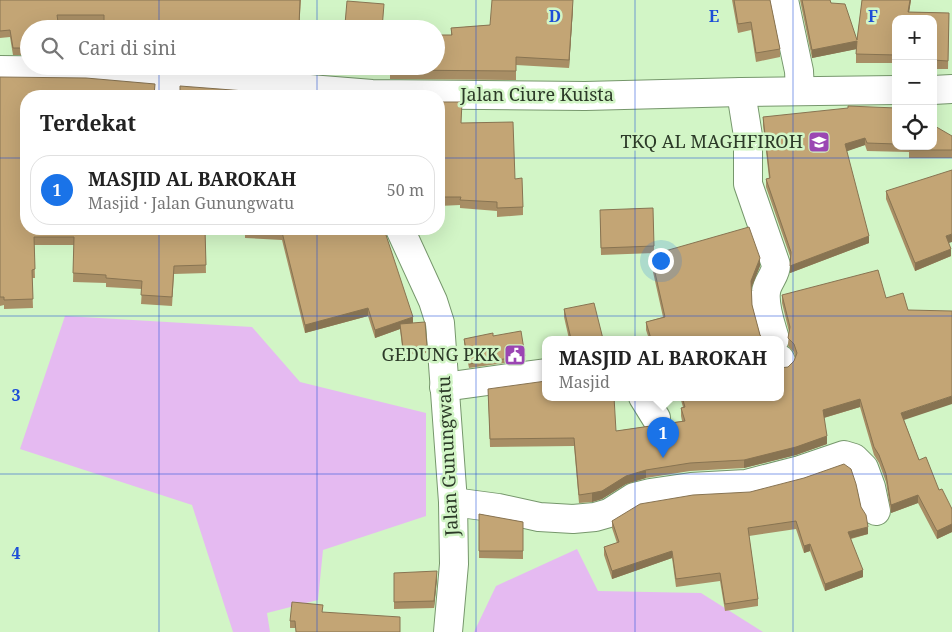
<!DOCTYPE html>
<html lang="id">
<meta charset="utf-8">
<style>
body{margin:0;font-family:"Noto Serif",serif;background:#f2f2f2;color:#222}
.controls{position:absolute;right:15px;top:15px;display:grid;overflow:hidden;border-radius:10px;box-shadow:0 5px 20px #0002}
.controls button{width:45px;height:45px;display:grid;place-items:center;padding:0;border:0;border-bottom:1px solid #e0e0e0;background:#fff;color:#222;font:25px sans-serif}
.you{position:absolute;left:660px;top:260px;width:18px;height:18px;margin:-12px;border:4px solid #fff;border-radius:50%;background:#1a73e8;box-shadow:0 0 0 8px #1a73e833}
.badge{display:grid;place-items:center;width:32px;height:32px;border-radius:50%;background:#1a73e8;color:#fff;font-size:16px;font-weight:700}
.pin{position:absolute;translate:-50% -41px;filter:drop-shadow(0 1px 2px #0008)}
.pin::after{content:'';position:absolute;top:26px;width:18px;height:15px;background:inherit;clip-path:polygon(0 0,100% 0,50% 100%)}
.popup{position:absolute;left:542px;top:336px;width:242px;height:65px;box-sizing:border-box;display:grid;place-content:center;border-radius:10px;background:#fff;filter:drop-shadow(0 1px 4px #0005);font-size:16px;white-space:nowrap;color:#767676}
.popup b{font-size:19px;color:#222}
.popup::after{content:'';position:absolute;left:50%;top:100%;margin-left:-10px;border:10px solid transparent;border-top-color:#fff}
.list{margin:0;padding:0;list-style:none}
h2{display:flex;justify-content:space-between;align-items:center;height:65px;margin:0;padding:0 20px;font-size:21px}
h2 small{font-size:16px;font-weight:400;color:#767676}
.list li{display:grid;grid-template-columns:32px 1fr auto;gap:15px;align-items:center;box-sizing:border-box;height:70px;margin:0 10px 10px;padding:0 10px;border:1px solid #e0e0e0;border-radius:20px}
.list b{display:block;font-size:19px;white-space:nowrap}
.list p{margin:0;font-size:16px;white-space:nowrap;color:#767676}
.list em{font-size:16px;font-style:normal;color:#767676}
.icon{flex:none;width:28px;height:28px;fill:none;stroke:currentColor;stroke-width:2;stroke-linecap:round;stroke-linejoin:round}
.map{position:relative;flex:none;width:952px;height:632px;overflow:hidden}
.search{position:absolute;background:#fff;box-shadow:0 5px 20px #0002;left:20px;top:20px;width:425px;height:55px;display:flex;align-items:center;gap:12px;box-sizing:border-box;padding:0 18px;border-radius:28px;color:#767676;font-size:19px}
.panel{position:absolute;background:#fff;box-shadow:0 5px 20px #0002;left:20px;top:90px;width:425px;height:145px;border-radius:20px}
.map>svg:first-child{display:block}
.green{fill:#e5baf1}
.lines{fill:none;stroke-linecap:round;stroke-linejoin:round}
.minor-casing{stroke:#76976c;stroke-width:30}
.minor{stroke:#fff;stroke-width:28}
.wall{fill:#a88e65}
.shaded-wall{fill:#887452}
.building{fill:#c3a575;stroke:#887452}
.grid{fill:none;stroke:#1d4ed8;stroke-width:1;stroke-opacity:0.55}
.labels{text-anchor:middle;stroke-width:5;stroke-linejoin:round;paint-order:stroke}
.street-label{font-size:18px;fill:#2c3a28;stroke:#d2f5c6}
.poi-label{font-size:18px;fill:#2c3a28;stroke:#d2f5c6;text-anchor:end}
.grid-label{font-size:16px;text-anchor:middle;font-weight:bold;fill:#1d4ed8;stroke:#d2f5c6;stroke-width:5;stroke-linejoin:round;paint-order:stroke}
</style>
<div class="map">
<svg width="952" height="632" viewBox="0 0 952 632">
<rect width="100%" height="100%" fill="#d2f5c6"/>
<!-- green -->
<g class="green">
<path d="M65,316l187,11 48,55 126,31v103l-103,34 -5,50 -51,13 3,19h-37l-41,-127 -172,-56z"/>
<path d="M577,549l21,42 103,2 62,39h-289l22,-46z"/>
</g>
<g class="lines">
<!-- minor casing -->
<g class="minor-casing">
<g id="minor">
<path d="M784,0l15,71 1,20"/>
<path d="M0,70l87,1 285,23 213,2 156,-4 155,-2"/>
<path d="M933,90l19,-1"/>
<path d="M741,92l7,44v48l28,81c0,10 -9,17 -10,27 -2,15 5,33 9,47"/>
<path d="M400,229l33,72 7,22 13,179 1,62 -6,68"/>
<path d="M780,359l1,2"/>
<path d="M444,387l102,-14"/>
<path d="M643,397l13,21"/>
<path d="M453,502l45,6 41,9 34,2 22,-2 14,-4 25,-16 16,-4 41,-6 55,-3 54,-14 44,-15 10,3 10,10 7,19 5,24"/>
</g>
</g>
<!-- minor -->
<use href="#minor" class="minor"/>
</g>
<!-- wall -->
<g class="wall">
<path d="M0,0h301l-2,29h-61l-134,-7h-46l-29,7v26h-16l-3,-18 -10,1z"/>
<path d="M732,0h38l10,49v8l-24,5 -5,-32 -13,3z"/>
<path d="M800,0h30l1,3 26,37 5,-40h49l-2,12 40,1 -1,56h-15v-50h-37v44h-40v-14l-44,9z"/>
<path d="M573,8l-4,60 -53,-3v15l-126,-1v-12l-4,-1h50l15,-31v-7l39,-3z"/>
<path d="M0,77l26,152h359v3l28,91 14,23v7l-24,2 -3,-26 -25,9 -7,-22 -63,17 -23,-93 -37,-2v-8l-40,1 1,42 -32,1 -2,32 -31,-2 1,-15 -36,-2v-4l-33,-1 1,-37h-40l1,33h-3l1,30 -29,1v-4l-4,1z"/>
<path d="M439,102l22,21 54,56 8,28v8l-26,2v-6l-37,-3v-3l-21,1z"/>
<path d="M896,108v38h37l19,-10v22h-43v-6l-42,-1 -2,-6 -19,6 23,92 -79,30 1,-14 -25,-72v-8l3,-1 -6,-53v-8z"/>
<path d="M886,191l63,52 2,13 -36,15 -29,-72z"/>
<path d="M600,218l54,28v7l-53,2z"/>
<path d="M651,255l109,11 -9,22 1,17 8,30 3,4h-114l-3,-9v-8l17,-5 -12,-54z"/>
<path d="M782,295l122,125 15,40 20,30 13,19v23l-15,7 -19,-36 -27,10 -5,-31 -7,-19 -5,-8 -14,-48 -36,11 3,26 -31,11 -52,13 -54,3 -44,7 -20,6 -24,15 -10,3 -13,1 -5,-57 -84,1 -2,-58 128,42 66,-10 -1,-5v-8l2,-1 -3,-10h100l8,-30 6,-6 1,-4 -1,-5 -6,-6 1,-14 -7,-29z"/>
<path d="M564,309l39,30h-34l-5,-22z"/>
<path d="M493,336l32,20v4l-56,8 -5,-25v-4z"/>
<path d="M861,507l7,27 -17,5 12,38 -38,14 -15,-40 -6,2 -8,-24 -47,7 9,63v7l-33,5 -5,-30 -44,6 -4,-29 -60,21 -8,-24v-8l13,-4 -5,-15v-7z"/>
<path d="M479,514l44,8v37l-44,-1z"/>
<path d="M394,573l43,6 -3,29 -40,1z"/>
<path d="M323,605l-28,23h-5v-7z"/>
</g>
<!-- shaded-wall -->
<g class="shaded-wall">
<path d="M573,0v8l-4,60v-8z"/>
<path d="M910,0h1l-3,19v-7z"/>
<path d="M857,41v8l-45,9v-8z"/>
<path d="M865,138v7l-20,7v-8z"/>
<path d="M952,234v8l-6,2v-8z"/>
<path d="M869,236v7l-79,30v-7z"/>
<path d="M951,249v7l-36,15v-8z"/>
<path d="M760,258v8l-9,23v-8z"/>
<path d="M368,308v8l-63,17v-8z"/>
<path d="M413,317v8l-13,-1v5l-25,9v-8z"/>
<path d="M952,396v8l-51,17v-8z"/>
<path d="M860,399v8l-37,11v-8z"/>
<path d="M827,436v8l-31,11 -52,13v-8z"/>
<path d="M646,470v8l-20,6 -24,15 -10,3v-9l34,-17z"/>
<path d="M918,495v8l-27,10v-8z"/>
<path d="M952,524v8l-15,7v-8z"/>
<path d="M868,527v7l-20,5v-7z"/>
<path d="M810,544v7l-6,2v-7z"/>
<path d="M672,551v7l-60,21v-8z"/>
<path d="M863,570v7l-38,14v-7z"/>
<path d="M437,571v8l-3,29v-7z"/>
</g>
<!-- building -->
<g class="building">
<path d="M0,0h300l-1,26 -77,-5v8h-118v-14h-47l2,14h-30v19h-16l-3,-18 -10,1z"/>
<path d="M492,0h81l-4,60 -53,-3v14l-126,-1v-4h46v-31h16l-1,-7 39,-3z"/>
<path d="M734,0h36l10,49 -24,4 -5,-31 -13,2z"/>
<path d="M802,0h28l1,3 14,1 12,36 5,-40h48l-2,12 41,1 -1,48 -15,-1v-41h-37v36l-40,-1 1,-13 -45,9z"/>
<path d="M347,1l37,3 -2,25h-71l1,-8 33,3z"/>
<path d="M0,77l86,1 69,6 -1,12h-128v133h179l1,36 -32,1 -2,31 -31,-2 1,-14 -36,-3v-3l-33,-2 1,-36h-40l1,32 -3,1 1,29 -29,1v-3h-4z"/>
<path d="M180,86l130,10h-130z"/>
<path d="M439,102h23l-1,21 52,-1 2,57 7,-1 1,29 -26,1v-6l-37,-2 1,-3h-22z"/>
<path d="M848,106l48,2v36l-29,-1 -2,-5 -20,6 24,92 -79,30 1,-14 -25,-73 4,-1 -7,-61 85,-9z"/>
<path d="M933,125l19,11v14h-43v-4h24z"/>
<path d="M952,170v64l-6,2 5,13 -36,14 -29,-72z"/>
<path d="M653,208l1,38 -53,2 -1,-38z"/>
<path d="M749,227l11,31 -9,23 1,24 8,30 3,4h-112l-5,-17 19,-5 -14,-62z"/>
<path d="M245,229h139l29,88 -38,13 -7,-22 -63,17 -23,-93 -37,-2z"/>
<path d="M878,270l8,28 17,-5 5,17 44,1v85l-51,17 18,47 7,-3 13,33 3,-1 10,20v15l-15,7 -19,-36 -27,10 -5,-31 -7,-19 -5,-8 -14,-48 -37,11 4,26 -31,11 -52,13 -54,3 -44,7 -20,6 -24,15 -10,2 -13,2 -5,-57 -84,1 -2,-50 58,-8v16h68l2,34 69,-10 -4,-13 4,-1 -3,-10h98v-29l8,-1 6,-6 3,-8 -3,-9 -6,-6 2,-11 -8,-32z"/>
<path d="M594,303l9,36h-32l-7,-30z"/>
<path d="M425,322l2,24 -24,2 -3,-24z"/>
<path d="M521,331l4,25 -56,8 -5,-25 29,-6v3z"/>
<path d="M844,464l7,5 5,15 5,23 5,8 2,12 -20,5 15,38 -38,14 -15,-40 -6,2 -8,-25 -48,7 10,71 -33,5 -5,-31 -44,6 -4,-28 -60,20 -8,-24 15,-5 -7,-21 28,-17 53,-9 57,-3 54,-14z"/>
<path d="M479,514l44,8v29h-44z"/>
<path d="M437,571l-3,30 -40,1v-29z"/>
<path d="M292,602l31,3 -1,7 78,5v15h-104l-1,-11h-5z"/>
</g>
<!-- grid -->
<path class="grid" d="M159,0v29M317,0v29M476,0v632M635,0v632M793,0v632M159,66v30M317,66v30M0,158h26M439,158h513M159,229v403M317,229v403M0,316h952M0,474h952"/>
<!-- icons -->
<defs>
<g id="school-square" transform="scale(1.125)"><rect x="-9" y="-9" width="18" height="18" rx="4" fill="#9b46b3" stroke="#d2f5c6"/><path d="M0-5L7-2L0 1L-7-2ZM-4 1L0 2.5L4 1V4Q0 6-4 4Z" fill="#fff"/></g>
<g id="civic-square" transform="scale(1.125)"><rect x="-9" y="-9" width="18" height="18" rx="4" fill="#9b46b3" stroke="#d2f5c6"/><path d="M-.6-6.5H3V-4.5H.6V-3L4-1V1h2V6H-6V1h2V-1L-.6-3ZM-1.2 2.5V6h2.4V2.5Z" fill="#fff"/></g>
</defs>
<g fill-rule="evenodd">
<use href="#school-square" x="819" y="142"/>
<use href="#civic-square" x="515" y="355"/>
</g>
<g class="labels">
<!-- street labels -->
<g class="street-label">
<text x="537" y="101">Jalan Ciure Kuista</text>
<text transform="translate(448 456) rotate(-93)" y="6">Jalan Gunungwatu</text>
</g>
<!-- poi labels -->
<g class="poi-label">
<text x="803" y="148">TKQ AL MAGHFIROH</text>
<text x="499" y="361">GEDUNG PKK</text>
</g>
</g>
<g class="grid-label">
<text x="555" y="22">D</text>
<text x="714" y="22">E</text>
<text x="873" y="22">F</text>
<text x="16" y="401">3</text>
<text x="16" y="559">4</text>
</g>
</svg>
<div class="controls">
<button>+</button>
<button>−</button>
<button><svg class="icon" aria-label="locate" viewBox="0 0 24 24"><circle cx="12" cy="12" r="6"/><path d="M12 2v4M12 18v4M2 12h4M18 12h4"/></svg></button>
</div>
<div class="you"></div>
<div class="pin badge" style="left:663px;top:458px">1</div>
<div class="popup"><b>MASJID AL BAROKAH</b>Masjid</div>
<div class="search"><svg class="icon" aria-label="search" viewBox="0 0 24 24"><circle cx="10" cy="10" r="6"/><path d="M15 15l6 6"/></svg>Cari di sini</div>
<section class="panel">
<h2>Terdekat<small></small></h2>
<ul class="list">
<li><span class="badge">1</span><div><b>MASJID AL BAROKAH</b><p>Masjid · Jalan Gunungwatu</p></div><em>50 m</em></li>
</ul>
</section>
</div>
